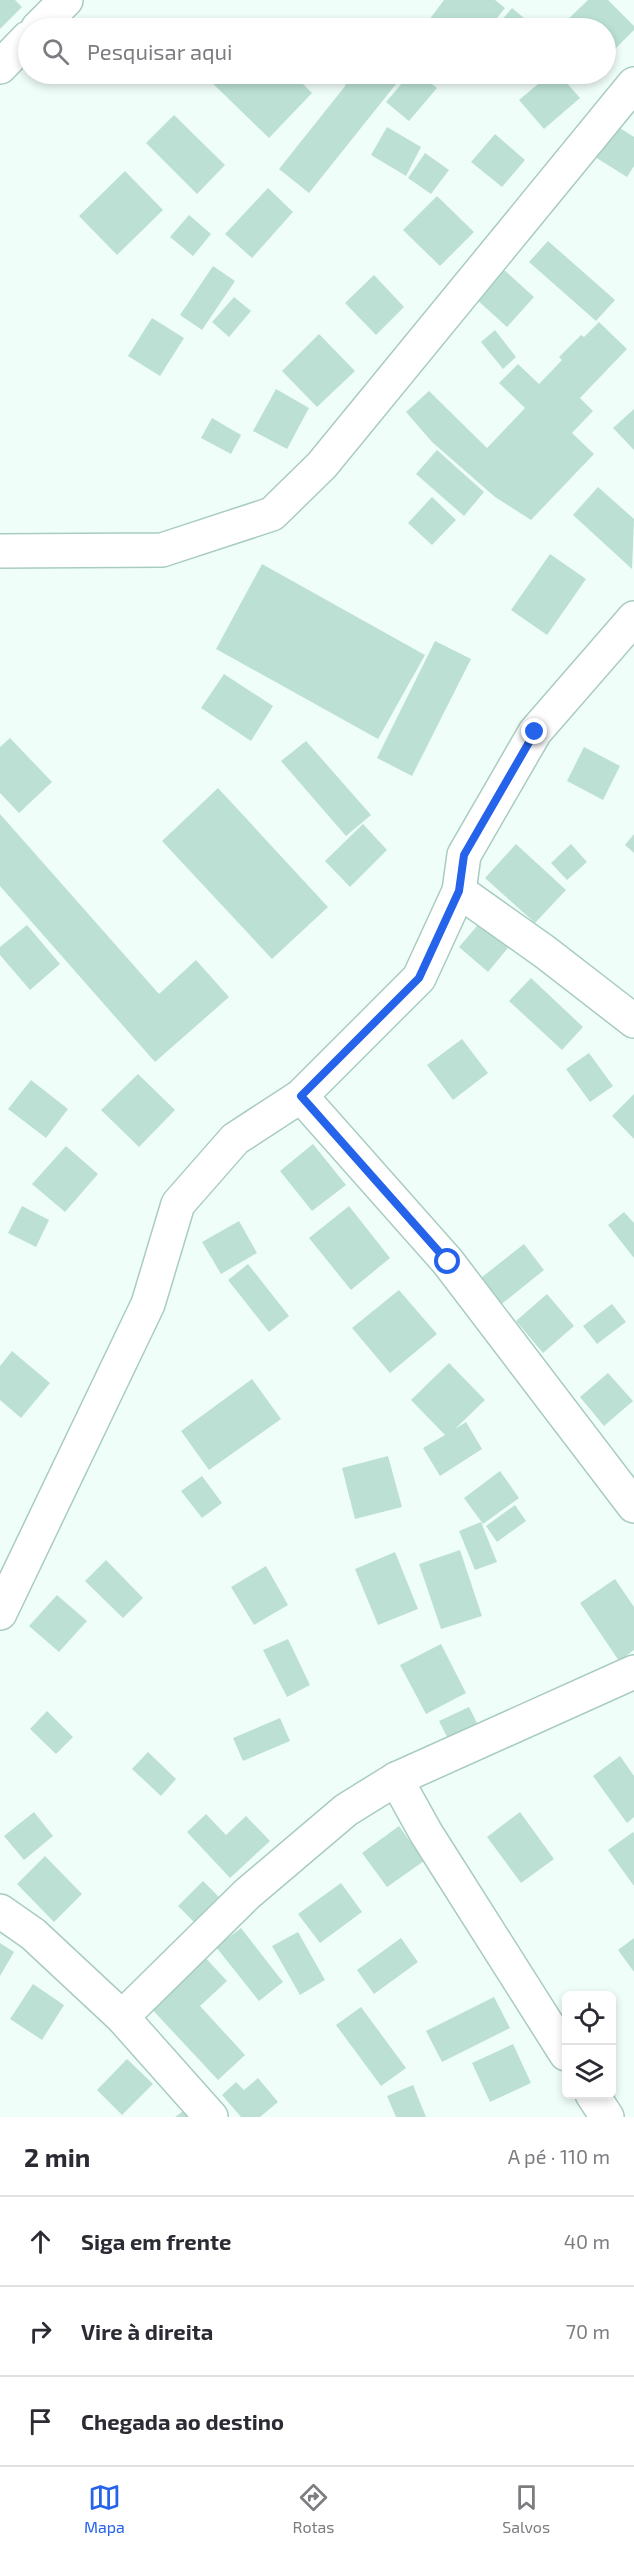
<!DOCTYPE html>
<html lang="pt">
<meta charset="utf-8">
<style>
body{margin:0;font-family:"Exo 2",sans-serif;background:#f2f2f3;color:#2b2b33}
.controls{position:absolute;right:18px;bottom:18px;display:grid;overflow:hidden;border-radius:9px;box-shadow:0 3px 9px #0003}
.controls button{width:54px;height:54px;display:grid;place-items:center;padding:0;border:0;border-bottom:2px solid #e1e1e2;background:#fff;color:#2b2b33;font:30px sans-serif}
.stop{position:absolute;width:18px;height:18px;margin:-14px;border:4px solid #2563eb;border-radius:50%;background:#fff}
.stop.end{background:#2563eb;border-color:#fff;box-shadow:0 2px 6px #0008}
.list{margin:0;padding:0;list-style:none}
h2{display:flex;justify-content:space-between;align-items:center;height:78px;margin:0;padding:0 24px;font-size:26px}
h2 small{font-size:20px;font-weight:400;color:#7c7c81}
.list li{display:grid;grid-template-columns:39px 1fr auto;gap:18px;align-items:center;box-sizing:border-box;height:90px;padding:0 24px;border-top:2px solid #e1e1e2}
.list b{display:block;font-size:22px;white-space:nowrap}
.list em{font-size:20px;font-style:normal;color:#7c7c81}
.icon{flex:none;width:33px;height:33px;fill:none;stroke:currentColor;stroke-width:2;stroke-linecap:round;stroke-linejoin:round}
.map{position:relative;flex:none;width:634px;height:2117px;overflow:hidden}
.search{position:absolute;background:#fff;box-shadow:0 3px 9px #0003;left:18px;right:18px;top:18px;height:66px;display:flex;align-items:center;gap:15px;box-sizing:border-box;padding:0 21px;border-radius:33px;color:#7c7c81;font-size:22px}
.sheet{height:348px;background:#fff}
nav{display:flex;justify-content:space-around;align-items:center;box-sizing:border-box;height:84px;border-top:2px solid #e1e1e2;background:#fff;font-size:16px;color:#7c7c81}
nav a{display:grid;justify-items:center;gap:3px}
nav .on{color:#2563eb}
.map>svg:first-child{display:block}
.building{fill:#bce1d4}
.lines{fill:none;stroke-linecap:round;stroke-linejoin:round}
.minor-casing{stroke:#a8ccc0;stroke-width:36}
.minor{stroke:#fff;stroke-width:33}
.route{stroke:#2563eb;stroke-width:8}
</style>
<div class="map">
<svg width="634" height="2117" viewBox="0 0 634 2117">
<rect width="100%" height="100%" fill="#f0fef9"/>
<!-- building -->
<g class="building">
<path d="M0,0h15l7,7 -22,22z"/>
<path d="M444,0h51l10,8 -16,20h-66z"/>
<path d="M588,0h20l26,26v4l-28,28v-30h-41l-3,-3z"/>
<path d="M512,8l24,20h-41z"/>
<path d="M203,74h90l19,19 -43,45z"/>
<path d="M347,74h57l-95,119 -30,-24 67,-84 -5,-4z"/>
<path d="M410,74h9l18,14 -28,33 -23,-19z"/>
<path d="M550,74h9l21,24 -36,31 -25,-29z"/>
<path d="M174,115l51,50 -28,29 -51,-51z"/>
<path d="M615,125l19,12v29l-7,11 -32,-20z"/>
<path d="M387,127l34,20 -15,29 -35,-21z"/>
<path d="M495,134l30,26 -23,27 -31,-25z"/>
<path d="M425,153l24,17 -18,24 -23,-16z"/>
<path d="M125,171l38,39 -46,45 -38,-39z"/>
<path d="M268,188l25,24 -41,46 -27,-24z"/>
<path d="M437,196l37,36 -34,34 -37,-36z"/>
<path d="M189,215l22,19 -18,22 -23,-19z"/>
<path d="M548,241l67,59 -19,21 -67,-59z"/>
<path d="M213,266l22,15 -33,49 -22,-15z"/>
<path d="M503,269l31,28 -27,30 -31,-28z"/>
<path d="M374,275l30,32 -28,28 -31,-32z"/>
<path d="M234,297l17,14 -22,26 -17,-15z"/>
<path d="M152,318l32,20 -24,38 -32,-20z"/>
<path d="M599,322l28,27 -47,49 13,13 -21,22 22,21 -63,66 -36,-23 -63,-55 -26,-30 23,-21 58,57 38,-40 -26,-25 19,-19 21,20 23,-24 -3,-3 22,-22 3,2z"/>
<path d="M495,330l21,27 -13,12 -22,-27z"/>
<path d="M319,334l36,37 -38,36 -35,-36z"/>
<path d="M276,389l33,19 -22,41 -34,-18z"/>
<path d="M634,409v41l-21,-22z"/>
<path d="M212,418l29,17 -10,19 -30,-16z"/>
<path d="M437,450l47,42 -20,24 -48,-42z"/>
<path d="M598,487l36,32 -2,50 -59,-54z"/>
<path d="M432,497l24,23 -24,25 -24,-22z"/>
<path d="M550,554l36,25 -39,56 -36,-25z"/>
<path d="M262,564l163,91 -47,84 -162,-90z"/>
<path d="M435,641l36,18 -59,117 -35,-18z"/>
<path d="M224,674l49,32 -22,35 -50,-33z"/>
<path d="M10,738l42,44 -33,31 -19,-20v-46z"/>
<path d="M306,741l65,74 -25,21 -65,-75z"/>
<path d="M584,747l36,19 -17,34 -36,-19z"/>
<path d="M218,788l110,119 -56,52 -110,-118z"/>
<path d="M0,814l159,180 37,-34 33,37 -74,65 -155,-176z"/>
<path d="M363,824l24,26 -37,37 -25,-26z"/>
<path d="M634,834v19l-9,-8z"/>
<path d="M516,844l50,46 -31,33 -50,-45z"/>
<path d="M571,844l16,18 -20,18 -16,-17z"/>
<path d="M483,919l29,24 -24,29 -29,-25z"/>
<path d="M27,925l33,39 -30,26 -30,-35v-8z"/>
<path d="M531,978l52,49 -21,23 -53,-49z"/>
<path d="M462,1039l26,34 -35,27 -26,-35z"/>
<path d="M589,1053l24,33 -23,16 -24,-33z"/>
<path d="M138,1074l37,36 -36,37 -38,-37z"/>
<path d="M31,1080l37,29 -22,29 -38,-29z"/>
<path d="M634,1094v45l-22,-23z"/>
<path d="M313,1144l33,41 -34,26 -32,-40z"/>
<path d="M66,1146l32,28 -33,38 -33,-28z"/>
<path d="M22,1206l27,14 -13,27 -28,-14z"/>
<path d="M349,1206l41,52 -39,32 -42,-52z"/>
<path d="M624,1212l10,11v35l-26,-33z"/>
<path d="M239,1221l18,32 -36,21 -19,-32z"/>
<path d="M524,1244l20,26 -46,37 -21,-26z"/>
<path d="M248,1264l41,52 -20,16 -41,-52z"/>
<path d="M399,1290l38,44 -47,39 -38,-45z"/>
<path d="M547,1294l27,32 -31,27 -27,-32z"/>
<path d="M612,1304l14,18 -29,22 -14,-18z"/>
<path d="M12,1351l38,32 -29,35 -21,-18v-34z"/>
<path d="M449,1363l36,37 -30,29 11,-7 16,27 -42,27 -17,-28 22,-13 -34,-35z"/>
<path d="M608,1373l25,28 -29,25 -24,-29z"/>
<path d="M252,1379l29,40 -72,51 -28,-39z"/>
<path d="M388,1456l14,51 -47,12 -13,-51z"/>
<path d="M500,1471l19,27 -36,26 -19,-26z"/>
<path d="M202,1476l20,27 -20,15 -21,-27z"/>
<path d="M515,1505l11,16 -29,21 -11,-16z"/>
<path d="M481,1522l16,40 -22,8 -16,-39z"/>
<path d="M460,1550l22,66 -41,13 -22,-65z"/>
<path d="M395,1552l23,57 -40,16 -23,-56z"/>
<path d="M106,1560l37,38 -20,20 -38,-37z"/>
<path d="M266,1566l22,39 -34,20 -23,-38z"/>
<path d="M615,1579l19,28v43l-15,11 -39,-58z"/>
<path d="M57,1595l30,26 -28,31 -30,-26z"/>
<path d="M288,1639l22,46 -23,12 -24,-47z"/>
<path d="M441,1644l25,49 -40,21 -26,-49z"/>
<path d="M469,1707l11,22 -30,14 -11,-22z"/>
<path d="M47,1711l26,26 -17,17 -26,-25z"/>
<path d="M280,1718l10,23 -47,20 -10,-23z"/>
<path d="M148,1752l28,27 -15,17 -29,-27z"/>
<path d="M620,1756l14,20v41l-7,6 -34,-47z"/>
<path d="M34,1812l19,24 -29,24 -20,-24z"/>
<path d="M520,1812l34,47 -33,24 -34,-46z"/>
<path d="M206,1814l20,21 20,-19 24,25 -40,37 -43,-46z"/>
<path d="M399,1826l25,35 -37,26 -25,-34z"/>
<path d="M633,1832l1,2v52l-26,-36z"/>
<path d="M45,1856l37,38 -28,28 -37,-38z"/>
<path d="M203,1881l19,19 -25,25 -19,-19z"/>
<path d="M341,1883l21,29 -42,31 -22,-29z"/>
<path d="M241,1928l42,54 -24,19 -43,-54z"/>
<path d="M298,1932l27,48 -25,15 -28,-49z"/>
<path d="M401,1938l17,24 -44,32 -17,-24z"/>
<path d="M634,1938v34l-16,-22z"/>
<path d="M0,1943l14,9 -14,24z"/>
<path d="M203,1955l24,26 -27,25 45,49 -27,25 -70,-75z"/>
<path d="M33,1984l31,21 -22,35 -32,-21z"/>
<path d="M494,1997l16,31 -68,34 -16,-31z"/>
<path d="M361,2007l45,61 -25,18 -45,-61z"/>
<path d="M513,2044l18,39 -41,19 -18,-39z"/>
<path d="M127,2059l26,25 -31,31 -25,-25z"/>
<path d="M258,2078l20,24 -18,15h-19l-19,-22 14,-13 8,8z"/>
<path d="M413,2085l13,32h-30l-9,-21z"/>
<path d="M183,2111l5,6h-13z"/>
</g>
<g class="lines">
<!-- minor casing -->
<g class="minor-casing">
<g id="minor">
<path d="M38,28l28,-28"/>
<path d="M0,67l28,-29"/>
<path d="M0,551l162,-1 110,-36 50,-49 312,-381"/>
<path d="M459,891l86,61 89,69"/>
<path d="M301,1096l147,166 186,244"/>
<path d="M0,1613l148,-309 30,-100 57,-65 66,-43 118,-118 40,-87 5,-36 71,-123 99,-114"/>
<path d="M396,1779l30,54 140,221"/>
<path d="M0,1911l33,23 89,83 89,100"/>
<path d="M122,2017l125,-123 99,-84 50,-31 238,-107"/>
<path d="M592,2094l15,23"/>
</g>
</g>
<!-- minor -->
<use href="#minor" class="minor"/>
</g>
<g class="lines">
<!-- route -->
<path class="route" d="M448,1262l-147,-166 118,-118 40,-87 5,-36 71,-123"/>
</g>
</svg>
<div class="controls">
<button><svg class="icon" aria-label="locate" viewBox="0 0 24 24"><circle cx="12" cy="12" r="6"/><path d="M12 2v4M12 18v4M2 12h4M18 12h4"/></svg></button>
<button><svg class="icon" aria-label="layers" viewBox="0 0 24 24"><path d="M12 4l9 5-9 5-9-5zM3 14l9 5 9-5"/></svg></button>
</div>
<div class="stop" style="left:448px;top:1262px"></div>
<div class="stop end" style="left:535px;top:732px"></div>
<div class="search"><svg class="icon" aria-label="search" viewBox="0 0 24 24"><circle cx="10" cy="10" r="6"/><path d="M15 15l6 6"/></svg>Pesquisar aqui</div>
</div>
<section class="sheet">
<h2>2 min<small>A pé · 110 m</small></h2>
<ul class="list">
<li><svg class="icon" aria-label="ahead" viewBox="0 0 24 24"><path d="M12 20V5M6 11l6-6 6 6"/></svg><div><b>Siga em frente</b></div><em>40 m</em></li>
<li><svg class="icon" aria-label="right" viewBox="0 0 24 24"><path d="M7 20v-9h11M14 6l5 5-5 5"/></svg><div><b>Vire à direita</b></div><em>70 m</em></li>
<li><svg class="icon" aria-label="arrive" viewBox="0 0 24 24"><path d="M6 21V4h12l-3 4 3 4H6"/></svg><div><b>Chegada ao destino</b></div></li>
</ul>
</section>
<nav>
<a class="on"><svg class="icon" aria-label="map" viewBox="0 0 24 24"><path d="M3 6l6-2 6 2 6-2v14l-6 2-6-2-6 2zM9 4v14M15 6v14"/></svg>Mapa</a>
<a><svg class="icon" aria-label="directions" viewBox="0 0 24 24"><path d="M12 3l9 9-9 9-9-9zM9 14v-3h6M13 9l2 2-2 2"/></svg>Rotas</a>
<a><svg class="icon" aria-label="saved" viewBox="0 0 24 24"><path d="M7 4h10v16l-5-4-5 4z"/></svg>Salvos</a>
</nav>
